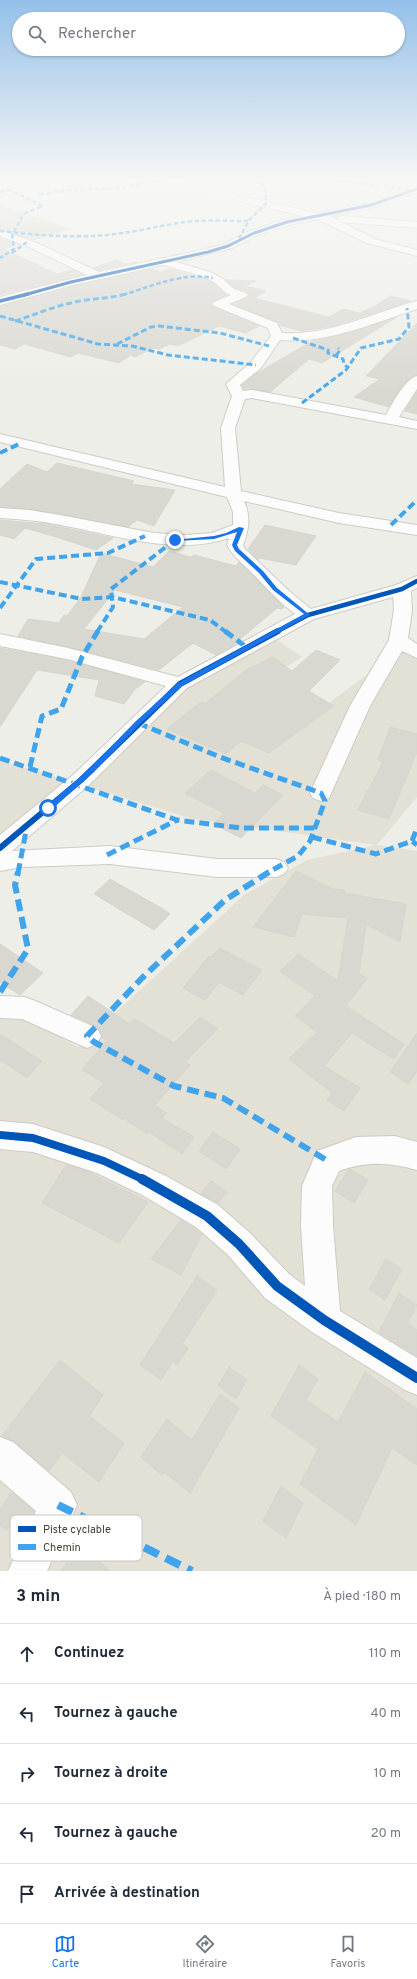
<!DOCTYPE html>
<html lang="fr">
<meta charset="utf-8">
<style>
body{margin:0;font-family:Overpass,sans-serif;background:#f2f2f3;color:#1f2937}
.stop{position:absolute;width:12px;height:12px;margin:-9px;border:3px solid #1a73e8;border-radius:50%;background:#fff}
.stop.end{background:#1a73e8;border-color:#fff;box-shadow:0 1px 4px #0008}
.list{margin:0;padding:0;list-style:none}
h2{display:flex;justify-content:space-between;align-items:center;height:52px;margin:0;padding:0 16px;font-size:17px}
h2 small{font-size:13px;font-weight:400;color:#747a83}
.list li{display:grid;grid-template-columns:26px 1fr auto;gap:12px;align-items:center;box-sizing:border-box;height:60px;padding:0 16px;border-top:1px solid #e0e1e3}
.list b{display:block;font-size:15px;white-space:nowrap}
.list em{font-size:13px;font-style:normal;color:#747a83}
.icon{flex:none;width:22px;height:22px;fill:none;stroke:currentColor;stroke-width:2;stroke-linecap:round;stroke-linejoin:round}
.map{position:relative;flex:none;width:417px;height:1571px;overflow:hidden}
.search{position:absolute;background:#fff;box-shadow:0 1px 3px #0004;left:12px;right:12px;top:12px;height:44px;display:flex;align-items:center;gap:10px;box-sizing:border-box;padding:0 14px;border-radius:22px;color:#747a83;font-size:15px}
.sheet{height:352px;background:#fff}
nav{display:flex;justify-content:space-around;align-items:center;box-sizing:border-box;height:56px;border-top:1px solid #e0e1e3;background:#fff;font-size:11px;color:#747a83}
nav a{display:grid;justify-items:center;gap:2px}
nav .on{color:#1a73e8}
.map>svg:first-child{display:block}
.residential{fill:#e3e0d5}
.building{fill:#d8d7d0;stroke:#d7d5ce;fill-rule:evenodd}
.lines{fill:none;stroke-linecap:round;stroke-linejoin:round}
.minor-casing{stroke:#cdcbc5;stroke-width:2}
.minor{fill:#fcfcfc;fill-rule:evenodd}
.quiet-far5{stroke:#3fa4eb;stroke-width:2.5;stroke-dasharray:4.5 2.5;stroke-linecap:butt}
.quiet-far4{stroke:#3fa4eb;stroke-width:3;stroke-dasharray:6 3;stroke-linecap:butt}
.quiet-far3{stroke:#3fa4eb;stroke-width:4;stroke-dasharray:8 4;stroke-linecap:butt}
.quiet-far2{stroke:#3fa4eb;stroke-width:5;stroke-dasharray:10 5;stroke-linecap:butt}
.quiet-far1{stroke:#3fa4eb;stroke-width:6;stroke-dasharray:12 6;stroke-linecap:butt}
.quiet{stroke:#3fa4eb;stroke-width:8;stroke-dasharray:16 8;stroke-linecap:butt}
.cycleway-far5-casing{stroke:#fff;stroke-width:4}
.cycleway-far4-casing{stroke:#fff;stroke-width:5}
.cycleway-far3-casing{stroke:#fff;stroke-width:6}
.cycleway-far2-casing{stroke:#fff;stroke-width:8}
.cycleway-far1-casing{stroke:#fff;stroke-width:10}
.cycleway-casing{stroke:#fff;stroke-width:12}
.cycleway-far5{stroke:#0057b8;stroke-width:3}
.cycleway-far4{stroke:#0057b8;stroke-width:3.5}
.cycleway-far3{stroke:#0057b8;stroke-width:4.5}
.cycleway-far2{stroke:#0057b8;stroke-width:6}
.cycleway-far1{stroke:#0057b8;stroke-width:8}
.cycleway{stroke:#0057b8;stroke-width:10}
.route{fill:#1a73e8}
.key{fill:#fff;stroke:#c7c6c2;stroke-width:1}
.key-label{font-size:11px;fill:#454034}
</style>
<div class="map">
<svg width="417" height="1571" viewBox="0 0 417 1571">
<rect width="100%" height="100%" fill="#eeeee8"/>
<!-- residential -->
<path class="residential" d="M266,632l36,25 -29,18 41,39 86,-64 17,7v140l-40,48 40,6v720h-417v-569l78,45 166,-152 63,-35 69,-15 -187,-27 -116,-36 -73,60v-81l73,21 56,-58z"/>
<!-- building -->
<g class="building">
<path d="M0,205l69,24 -36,11 -33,-11z"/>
<path d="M0,238l18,6 -15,5 54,25 16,-4 10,5 -83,20z"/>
<path d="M116,260l10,4 11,-2 -38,8 -6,-2z"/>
<path d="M152,269l8,3 9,-3 25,7 -2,1 11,1 10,5 14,12 -14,6 -3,3 3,3 46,19 -13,7 -27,-7 -41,20 -8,-2 -11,5 -6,-1 -18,9 -4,-2 -12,8 -41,-10 -7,4 -47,-13 -9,5 -15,-4v-39l73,-20z"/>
<path d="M226,280l30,1 -11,5 21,5 -12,7 75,19 14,-8 16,4 14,-6 18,-11 20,5 -78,25 -31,5 -23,-6 -1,-3 -45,-18 14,-6 3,-3 -4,-3 -11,-4z"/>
<path d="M397,317l-75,46 -13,-4 -39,33 -18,-3h-8l-2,-4 12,-10 58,-34 38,-8z"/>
<path d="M417,323v52l-5,2 -10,9 -13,21 -35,-10 26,-18 -14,-3z"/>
<path d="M417,392v22l-12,-3z"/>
<path d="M57,463l77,18 -3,3 44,6 -21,36 -17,-6 -9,7 -99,-18 -29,-2v-18l27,-25 20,8z"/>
<path d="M0,520l46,4 67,14 -17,12 -43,-14 -28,-8 -11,11 -14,-4z"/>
<path d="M265,525l51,11 -20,29 -37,-7 -1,2 -10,-11z"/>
<path d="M169,551l22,6 3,-2 42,11 3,-4 45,45 -2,2 -5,-1 -46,39 -15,8 -23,-12 -34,27 -91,-23 -50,-11 10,-17 31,4 5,-8 3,1 14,-19 20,-44 52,14zM115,590l68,17 -39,32 -60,-10z"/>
<path d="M0,648l67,12 78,22 -10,7 -11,15 -29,-8 4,-16 -62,-10 -37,57z"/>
<path d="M316,650l24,10 -31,31 25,15 -65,47 -28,-12 -15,13 -59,-25 34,-27 4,2 41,-34 27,-13 19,14z"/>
<path d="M390,727l27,7v18l-28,67 -31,-9 25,-48 -5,-2z"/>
<path d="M211,770l44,23 8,-8 20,10 -42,43 -28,-14 11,-11 -39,-20z"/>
<path d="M296,871l37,18 11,1v3l62,11 -6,38 -34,-17 -7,49 8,4 -21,28 58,38 -10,15 -42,-26 -28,33 36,22 -16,23 -17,-11 5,-7 -43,-34 28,-27 -22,-16 20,-20 -35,-25 18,-17 40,27 10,-63 -46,-4 -8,23 -41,-10z"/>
<path d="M110,879l53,30 7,5 -16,16 -60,-36z"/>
<path d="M0,944l43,29 -23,22 -20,-13z"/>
<path d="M220,948l42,22 -19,25 -24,-13 -14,18 -22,-12 26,-32 2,1z"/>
<path d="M88,996l42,28 5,-5 39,24 26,-26 18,12 -33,33 5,3 -35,40 11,8 -4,5 32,19 -12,17 -33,-22 -2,2 -23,-16 -1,2 -33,-21 14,-16 -22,-13 25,-30 -5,-3 -4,-10 -27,-12z"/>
<path d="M417,1033v38l-9,13 -18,-12z"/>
<path d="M0,1034l42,27 -15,17 -27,-18z"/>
<path d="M213,1132l27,17 -14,20 -27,-18z"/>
<path d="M66,1165l18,5 64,32 -29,41 -77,-40z"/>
<path d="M349,1169l19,11 -14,23 -19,-12z"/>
<path d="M211,1181l16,11 -9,11 -17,-9z"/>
<path d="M181,1220l21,14 -21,41 -30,-16z"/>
<path d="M386,1259l16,10 -17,31 -16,-11z"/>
<path d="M197,1276l20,14 -35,54 6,4 -11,17 -4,-4 -12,19 -21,-15z"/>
<path d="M399,1293l18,12 -9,18 9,7v26l-38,-24z"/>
<path d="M60,1360l43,35 -14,21 35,27 -25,39 -37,-29 -13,18 -35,-30 -12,-5z"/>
<path d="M299,1365l19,14 -12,21 32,22 27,-50 52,37v56l-25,-17 -36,77 -56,-41 18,-35 -47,-33z"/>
<path d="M229,1367l18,13 -11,19 -18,-13z"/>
<path d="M220,1394l19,14 -49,85 -26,-21 -2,3 -21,-18 26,-38 25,21z"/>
<path d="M281,1486l22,17 -17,35 -23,-17z"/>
<path d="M11,1492l23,19 -9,17 -10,-9 -8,11 -7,-4v-16z"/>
<path d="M79,1544l31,27h-49z"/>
</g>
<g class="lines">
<!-- minor casing -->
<g class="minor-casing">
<g id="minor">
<path d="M166,178h12l66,19 73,16 52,-10 48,-17v6l-43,15 -44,9 8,4v-3l4,-1 75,6v6l-76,-6 34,17 42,11v6l-50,-13 -50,-24 -28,6 -31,10 -26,13 -56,14 34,10 12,6 12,11 12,4 2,2 -2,2 -17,7 48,19 5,10c47,3 90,-20 135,-32v8c-43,14 -90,35 -137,31l-19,28 -21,17 3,6 9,-1 134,25c6,-11 19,-36 31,-39v13l-18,28 18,4v8l-165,-31 -7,1 -10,29 6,63 98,22 78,12v10l-78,-12 -95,-22c7,16 5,28 -1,44l2,4 44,42 22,18 85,-24 21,-9v12l-6,3 1,19 -4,28 9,6v14l-15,-7 -32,55 -41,92 -8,3 -8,-3 -3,-5 40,-87 39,-66 5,-30 -1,-13 -79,22 -127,69 -98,97 -77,66 98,-5 107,13h59l8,3 4,6 -4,6 -8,3h-59l-107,-13 -88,3 -22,4v-36l73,-60 93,-89 -99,-27 -67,-13v-12l68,14 110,29 117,-63c-16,-12 -29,-27 -43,-41 -9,-10 -19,-16 -25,-28l2,-7c-54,18 -114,-3 -168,-13 -20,-4 -40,-6 -61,-7v-10l29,2 31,5 94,18 31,2 27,-2 21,-8v-13l-6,-15 -227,-55v-8l225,53 -4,-59 11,-32 -6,-12 25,-22 20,-26 -3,-8 -54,-22 -2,-2 2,-2 17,-7 -5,-2 -12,-11 -12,-6 -39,-11 -90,20 -73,20v-8l87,-22 -58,-28 -29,-11v-6l37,13 62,29 107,-23 18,-5 26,-13 33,-11 20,-4 -64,-15 -72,-21z"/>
<path d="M0,996l24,1 9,3 64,28 4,8 -4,8 -10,4 -65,-29 -22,-1z"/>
<path d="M0,1121l33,3 71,23 62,29 52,29 32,28 39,41 16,12 -4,-60 1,-40 15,-35 39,-14 39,-1 22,6v28c-28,-8 -51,-9 -78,1l-7,15 1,40 7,85 77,47v37l-12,-5 -93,-58 -47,-34 -37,-43 -32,-28 -52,-31 -47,-23 -64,-21 -33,-3z"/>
<path d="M0,1437l13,5 58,50 6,13 -30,66h-39l28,-60 -36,-31z"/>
</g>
</g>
<!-- minor -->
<use href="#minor" class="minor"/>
<!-- quiet-far5 -->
<g class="quiet-far5">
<path d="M314,178l95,11"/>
<path d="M0,192l9,-2 34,16 -20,8 -11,22 2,13 -14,9"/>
<path d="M39,194l37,-5h40l49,-11"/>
<path d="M0,231c38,4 77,8 115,3 27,-3 54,-11 81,-13 17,-1 35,0 52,0"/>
<path d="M239,239l10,-19 17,-16 -1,-14 -5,-11 2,-1"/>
<path d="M12,253l15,-11"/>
<path d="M123,295c29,-9 60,-23 90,-17"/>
</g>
<!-- quiet-far4 -->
<g class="quiet-far4">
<path d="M0,316l98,28 34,2 36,9 88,10"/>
<path d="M15,321c19,-6 37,-14 56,-18 18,-5 37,-4 55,-9"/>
<path d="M293,338l35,12v3l15,6 1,5 4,4"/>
<path d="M117,344l34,-17 8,-1 61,7 49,13"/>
<path d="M336,356l4,-6 -2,-2"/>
<path d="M302,403l44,-33 15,-22 38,-9 10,-12 -2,-19"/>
</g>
<!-- quiet-far3 -->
<g class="quiet-far3">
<path d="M0,453l21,-10"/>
<path d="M391,525l26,-25"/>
<path d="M0,582l82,17 30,-2 98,23 16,12"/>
<path d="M0,608l36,-49 72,-6 37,-17"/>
<path d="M97,632l16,-25 -2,-18 64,-49"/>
</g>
<!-- quiet-far2 -->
<g class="quiet-far2">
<path d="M225,631l21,16"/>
<path d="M138,723l82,34 101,36 4,8 -15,40 -12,15 -31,17"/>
<path d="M0,758l177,62 64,8h74"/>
<path d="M30,767l12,-51 19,-7 21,-52 16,-26"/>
<path d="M312,837l64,17 36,-13 5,4"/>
<path d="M412,841l5,-13"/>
<path d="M107,855l70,-35"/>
<path d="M18,873l9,-47"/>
</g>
<!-- quiet-far1 -->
<g class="quiet-far1">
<path d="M269,872l-44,28 -83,78 -55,58 7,6 80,44 49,12 105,63"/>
<path d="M0,992l28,-43 -13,-64 3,-13"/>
</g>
<!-- quiet -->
<path class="quiet" d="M58,1505l134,66"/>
<!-- cycleway-far5 casing -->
<g class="cycleway-far5-casing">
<path id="cycleway-far5" d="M24,295l47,-13 137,-30 20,-6 26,-13 33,-11 84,-17 46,-16"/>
</g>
<!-- cycleway-far4 casing -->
<g class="cycleway-far4-casing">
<path id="cycleway-far4" d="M0,301l28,-7"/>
</g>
<!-- cycleway-far3 casing -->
<g class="cycleway-far3-casing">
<path id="cycleway-far3" d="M276,632l32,-17 94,-26 15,-8"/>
</g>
<!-- cycleway-far2 casing -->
<g class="cycleway-far2-casing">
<path id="cycleway-far2" d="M0,848l81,-68 99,-96 98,-53"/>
</g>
<!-- cycleway-far1 casing -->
<g class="cycleway-far1-casing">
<path id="cycleway-far1" d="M0,1135l33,3 71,23 40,19"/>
</g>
<!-- cycleway casing -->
<g class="cycleway-casing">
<path id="cycleway" d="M142,1179l65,37 32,28 38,42 47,34 93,58"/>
</g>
<!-- cycleway-far5 -->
<use href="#cycleway-far5" class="cycleway-far5"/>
<!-- cycleway-far4 -->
<use href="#cycleway-far4" class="cycleway-far4"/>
<!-- cycleway-far3 -->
<use href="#cycleway-far3" class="cycleway-far3"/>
<!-- cycleway-far2 -->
<use href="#cycleway-far2" class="cycleway-far2"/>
<!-- cycleway-far1 -->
<use href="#cycleway-far1" class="cycleway-far1"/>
<!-- cycleway -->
<use href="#cycleway" class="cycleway"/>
</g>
<!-- sky -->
<linearGradient id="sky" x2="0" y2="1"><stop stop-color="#94c0ea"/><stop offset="0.45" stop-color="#f7f7f5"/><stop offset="1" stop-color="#f7f7f5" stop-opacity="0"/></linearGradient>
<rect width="417" height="397" fill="url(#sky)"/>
<!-- route -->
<path class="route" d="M239,527l5,1 -7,17 2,4 24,22 14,17 33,27 -128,71 -42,38 -46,48 -43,38h-5v-3l43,-38 47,-48 42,-38 126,-69 -31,-24 -14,-17 -24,-22 -3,-6 5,-13 -23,7 -39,2 -2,-1 41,-4 12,-3z"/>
<!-- legend -->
<rect x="10" y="1515" width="132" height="46" rx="6" class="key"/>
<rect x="18" y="1526" width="18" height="6" fill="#0057b8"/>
<rect x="18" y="1544" width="18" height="6" fill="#3fa4eb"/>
<g class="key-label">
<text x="43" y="1533">Piste cyclable</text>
<text x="43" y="1551">Chemin</text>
</g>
</svg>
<div class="stop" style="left:48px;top:808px"></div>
<div class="stop end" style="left:175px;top:540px"></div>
<div class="search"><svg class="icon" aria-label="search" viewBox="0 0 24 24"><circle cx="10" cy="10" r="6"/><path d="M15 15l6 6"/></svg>Rechercher</div>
</div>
<section class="sheet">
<h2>3 min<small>À pied · 180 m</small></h2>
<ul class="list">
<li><svg class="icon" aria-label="ahead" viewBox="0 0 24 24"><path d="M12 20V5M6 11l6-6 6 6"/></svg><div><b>Continuez</b></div><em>110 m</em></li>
<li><svg class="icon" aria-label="left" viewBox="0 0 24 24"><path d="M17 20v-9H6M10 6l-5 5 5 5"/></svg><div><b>Tournez à gauche</b></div><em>40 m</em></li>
<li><svg class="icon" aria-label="right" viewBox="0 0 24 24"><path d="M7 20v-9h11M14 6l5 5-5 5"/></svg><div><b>Tournez à droite</b></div><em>10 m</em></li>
<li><svg class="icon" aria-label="left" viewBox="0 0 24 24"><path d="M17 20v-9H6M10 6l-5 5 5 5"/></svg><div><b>Tournez à gauche</b></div><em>20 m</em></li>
<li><svg class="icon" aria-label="arrive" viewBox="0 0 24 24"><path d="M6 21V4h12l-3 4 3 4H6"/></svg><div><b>Arrivée à destination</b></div></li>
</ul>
</section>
<nav>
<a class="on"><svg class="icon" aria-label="map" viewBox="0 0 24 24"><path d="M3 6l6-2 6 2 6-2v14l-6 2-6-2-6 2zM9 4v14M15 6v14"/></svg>Carte</a>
<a><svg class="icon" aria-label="directions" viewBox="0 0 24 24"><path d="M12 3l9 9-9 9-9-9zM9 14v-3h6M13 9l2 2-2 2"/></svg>Itinéraire</a>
<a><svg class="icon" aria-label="saved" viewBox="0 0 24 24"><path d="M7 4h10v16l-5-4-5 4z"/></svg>Favoris</a>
</nav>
